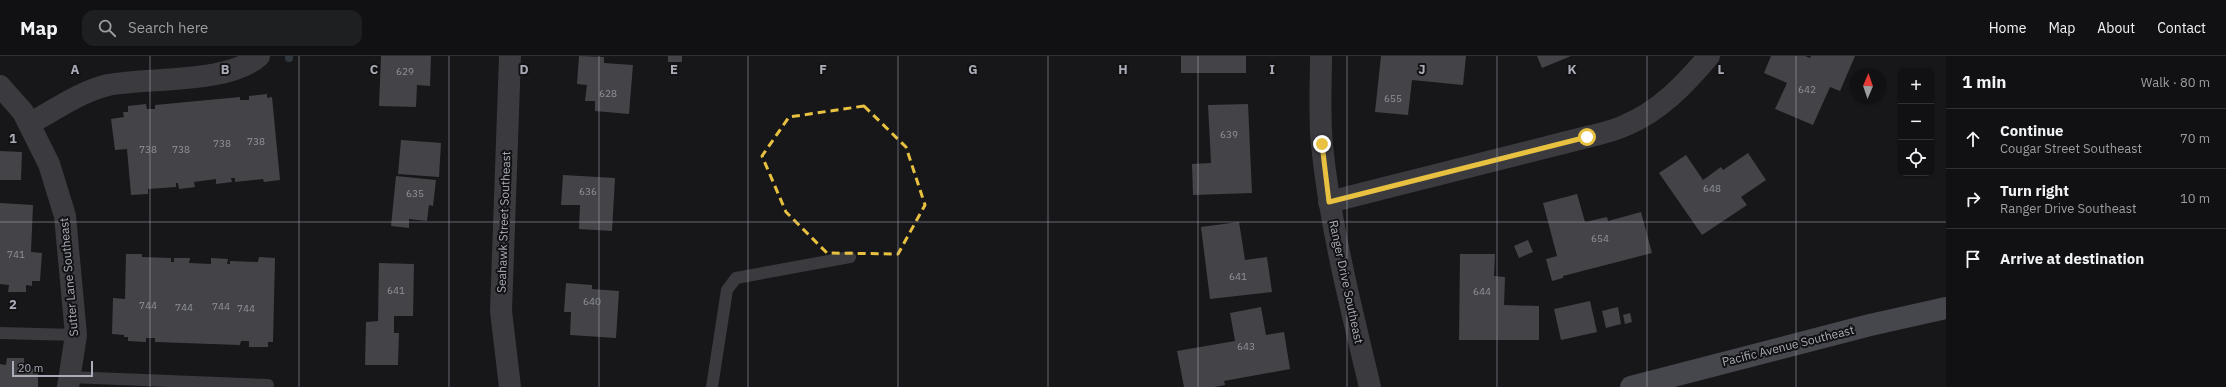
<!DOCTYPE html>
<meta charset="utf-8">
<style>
body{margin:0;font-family:"IBM Plex Sans",sans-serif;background:#1e1f21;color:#f1f3f6}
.controls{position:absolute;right:12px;top:12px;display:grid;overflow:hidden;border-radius:8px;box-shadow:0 1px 3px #0004}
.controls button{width:36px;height:36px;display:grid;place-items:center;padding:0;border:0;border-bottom:1px solid #303133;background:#111113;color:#f1f3f6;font:20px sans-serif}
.compass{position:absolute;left:1850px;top:12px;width:36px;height:36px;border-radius:50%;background:#111113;box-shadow:0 1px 3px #0004;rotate:2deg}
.scale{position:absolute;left:12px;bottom:10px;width:81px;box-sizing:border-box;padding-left:4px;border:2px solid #aaacb8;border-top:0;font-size:11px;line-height:14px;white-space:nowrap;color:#aaacb8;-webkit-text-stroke:3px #121214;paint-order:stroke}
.stop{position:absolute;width:12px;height:12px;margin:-9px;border:3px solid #e8c140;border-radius:50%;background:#fff}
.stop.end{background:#e8c140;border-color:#fff;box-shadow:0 1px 4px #0008}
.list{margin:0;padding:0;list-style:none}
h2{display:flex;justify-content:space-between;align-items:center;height:52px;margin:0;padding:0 16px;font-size:17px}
h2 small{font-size:13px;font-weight:400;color:#9c9da0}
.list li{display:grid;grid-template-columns:26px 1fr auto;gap:12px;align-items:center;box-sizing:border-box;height:60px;padding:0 16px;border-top:1px solid #303133}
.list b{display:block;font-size:15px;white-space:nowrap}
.list p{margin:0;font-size:13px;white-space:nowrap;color:#9c9da0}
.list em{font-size:13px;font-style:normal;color:#9c9da0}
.icon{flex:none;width:22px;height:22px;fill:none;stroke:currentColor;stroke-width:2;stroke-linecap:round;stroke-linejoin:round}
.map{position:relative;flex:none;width:1946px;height:331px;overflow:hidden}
header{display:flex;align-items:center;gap:24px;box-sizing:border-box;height:56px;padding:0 20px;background:#111113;border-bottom:1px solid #303133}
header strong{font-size:19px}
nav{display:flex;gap:22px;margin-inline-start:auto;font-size:14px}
.search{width:280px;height:36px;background:#1e1f21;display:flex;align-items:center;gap:10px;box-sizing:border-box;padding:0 14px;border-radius:12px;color:#9c9da0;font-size:15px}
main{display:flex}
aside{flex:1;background:#111113}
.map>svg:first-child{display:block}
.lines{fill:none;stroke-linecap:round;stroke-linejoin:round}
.stream{stroke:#2f363e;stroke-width:8}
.building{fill:#444448}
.service{stroke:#3a3a3f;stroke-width:12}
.minor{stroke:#3a3a3f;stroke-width:22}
.secondary{stroke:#46474d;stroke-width:22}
.route{stroke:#e8c140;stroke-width:5}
.marked{fill:none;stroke:#e8c140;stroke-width:3;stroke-dasharray:8 5;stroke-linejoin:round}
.grid{fill:none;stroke:#aaacb8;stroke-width:1;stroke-opacity:0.55}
.labels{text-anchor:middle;stroke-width:4;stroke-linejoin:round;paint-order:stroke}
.number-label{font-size:10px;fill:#90929c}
.street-label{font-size:12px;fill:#aaacb8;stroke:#121214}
.grid-label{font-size:13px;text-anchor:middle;font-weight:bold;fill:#aaacb8;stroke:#121214;stroke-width:4;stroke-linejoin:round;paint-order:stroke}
</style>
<header>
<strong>Map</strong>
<div class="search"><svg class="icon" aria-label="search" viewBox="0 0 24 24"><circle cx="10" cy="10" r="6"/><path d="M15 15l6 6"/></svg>Search here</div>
<nav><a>Home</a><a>Map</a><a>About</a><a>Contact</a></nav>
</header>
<main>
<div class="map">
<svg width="1946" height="331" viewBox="0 0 1946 331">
<rect width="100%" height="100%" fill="#171719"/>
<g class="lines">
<!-- stream -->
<path class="stream" d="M289,2v-2"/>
</g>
<!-- building -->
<g class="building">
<path d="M381,0h50l-1,30 -13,-1 -1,22 -37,-1z"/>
<path d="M579,0l25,1v6l29,2 -4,49 -34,-3v-10h-10l2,-16 -10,-1z"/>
<rect x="668" y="0" width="14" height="6"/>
<rect x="1181" y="0" width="65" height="17"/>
<path d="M1381,0h85l-3,29 -51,-5 -4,35 -33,-3z"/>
<path d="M1537,0h34l-29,12z"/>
<path d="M1771,0h34l5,2 1,-2h44l-15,35 -10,-4 -17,38 -38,-16 12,-26 -23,-10z"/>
<path d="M267,38v4l5,-1 8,83 -16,2 -1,-3 -28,3v-4h-4l1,4 -16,2v-5l-22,3 1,5 -16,2 -1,-6h-2v4l-28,2v5l-17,1 -4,-46 -12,1 -4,-31 13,-2 -1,-5h5v-6l18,-2 1,5h8v-4l85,-8v3h9v-4z"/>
<path d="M1248,48l4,89 -59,2 -1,-31 19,-1 -3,-58z"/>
<path d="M401,84l40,3 -2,34 -41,-3z"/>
<path d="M0,95l22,1 -1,28h-21z"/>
<path d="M1748,97l18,27 -25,17 6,8 -45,30 -43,-62 27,-18 17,25 18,-13 2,3z"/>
<path d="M563,119l52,3 -3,53 -33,-2 1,-24h-19z"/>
<path d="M396,120l40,4 -3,26 -4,-1 -2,16 -18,-2v9l-18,-2z"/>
<path d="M1577,138l8,28 22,-5 1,4 33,-9 11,41 -89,23v2l-11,3 -6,-22 11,-3 -14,-53z"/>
<path d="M0,147l33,2 -2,47 11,1 -2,28h-8v5l-6,-1v7h-18l1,-7 -9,-1z"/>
<path d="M1239,166l6,38 22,-3 5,35 -62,7 -9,-72z"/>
<path d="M1528,184l5,12 -14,6 -5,-12z"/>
<path d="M126,198h16v3l29,1v4h3v-4h16l-1,5 22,1v-6l17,1 -1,5h3v-3l28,1 1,-5 16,1 -2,84h-5v5h-19v-6h-8l-1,4 -85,-3v-4h-9v4l-18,-1v-4h-4v-2l-12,-1 1,-36 12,1z"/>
<path d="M1460,198h35l-1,22 11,1 -1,28 35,1v34h-80z"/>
<path d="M379,207l35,1 -1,52h-19v17h5l-1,32h-33l1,-43 12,-1z"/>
<path d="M566,227l26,2v4l27,2 -3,47 -46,-3 1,-23h-7z"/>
<path d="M1590,245l7,31 -36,8 -7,-31z"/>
<path d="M1261,251l5,28 18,-3 6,37 -66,12 1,4 -11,2h-30l-7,-36 58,-10 -5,-28z"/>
<path d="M1618,251l3,17 -15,4 -4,-17z"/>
<path d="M1630,257l2,9 -7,2 -2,-9z"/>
<path d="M7,302h17v7h6l-1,4h9v18h-38v-23l6,1z"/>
</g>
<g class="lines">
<!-- service -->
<g class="service">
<path d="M0,277l76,2"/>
<path d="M69,321l199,8"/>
<path d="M712,331l15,-97 9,-12 114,-21"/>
</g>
<!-- minor -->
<g class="minor">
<path d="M510,0l-9,255 9,76"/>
<path d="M1321,0c0,29 -2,59 1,89 8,81 29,162 48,242"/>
<path d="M0,30l23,26 26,52 16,52 11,119 -8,52"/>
<path d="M29,68c26,-14 50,-32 79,-39 42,-8 120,-1 151,-29"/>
<path d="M1329,146l258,-65c13,-3 27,-6 39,-12 34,-14 59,-41 83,-69"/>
</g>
<!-- secondary -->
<path class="secondary" d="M1631,331l239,-62 76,-17"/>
</g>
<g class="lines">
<!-- route -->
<path class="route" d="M1322,88l7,58 258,-65"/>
</g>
<!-- marked area -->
<path class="marked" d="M864,50l42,41 19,58 -27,49 -71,-1 -41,-41 -24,-56 27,-39z"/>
<!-- grid -->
<path class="grid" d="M150,0v331M299,0v331M449,0v331M599,0v331M748,0v331M898,0v331M1048,0v331M1198,0v331M1347,0v331M1497,0v331M1647,0v331M1796,0v331M0,166h1946"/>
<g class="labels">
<!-- number labels -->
<g class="number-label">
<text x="405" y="19">629</text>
<text x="1807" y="37">642</text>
<text x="608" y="41">628</text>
<text x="1393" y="46">655</text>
<text x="1229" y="82">639</text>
<text x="256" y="89">738</text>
<text x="222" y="91">738</text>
<text x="148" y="97">738</text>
<text x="181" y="97">738</text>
<text x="1712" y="136">648</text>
<text x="588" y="139">636</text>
<text x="415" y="141">635</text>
<text x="1600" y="186">654</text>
<text x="16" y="202">741</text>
<text x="1238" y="224">641</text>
<text x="396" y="238">641</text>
<text x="1482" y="239">644</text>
<text x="592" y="249">640</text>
<text x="148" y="253">744</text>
<text x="221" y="254">744</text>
<text x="184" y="255">744</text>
<text x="246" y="256">744</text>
<text x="1246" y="294">643</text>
</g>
<!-- street labels -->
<g class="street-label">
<text transform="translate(504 166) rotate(-88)" y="4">Seahawk Street Southeast</text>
<text transform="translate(69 221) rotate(-95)" y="4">Sutter Lane Southeast</text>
<text transform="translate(1346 226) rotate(78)" y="4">Ranger Drive Southeast</text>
<text transform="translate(1788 290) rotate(-14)" y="4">Pacific Avenue Southeast</text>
</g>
</g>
<g class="grid-label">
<text x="75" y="18">A</text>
<text x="225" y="18">B</text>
<text x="374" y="18">C</text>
<text x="524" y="18">D</text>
<text x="674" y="18">E</text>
<text x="823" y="18">F</text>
<text x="973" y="18">G</text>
<text x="1123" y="18">H</text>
<text x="1272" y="18">I</text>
<text x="1422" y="18">J</text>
<text x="1572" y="18">K</text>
<text x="1721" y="18">L</text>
<text x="13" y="87">1</text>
<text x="13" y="253">2</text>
</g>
</svg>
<div class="controls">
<button>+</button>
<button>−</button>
<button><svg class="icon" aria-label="locate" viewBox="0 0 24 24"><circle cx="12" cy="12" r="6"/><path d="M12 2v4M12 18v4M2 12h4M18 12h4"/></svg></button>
</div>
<svg class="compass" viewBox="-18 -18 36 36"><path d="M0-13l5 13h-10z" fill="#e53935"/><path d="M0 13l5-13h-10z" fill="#9c9da0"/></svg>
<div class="scale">20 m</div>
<div class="stop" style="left:1587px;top:81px"></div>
<div class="stop end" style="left:1322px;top:88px"></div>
</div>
<aside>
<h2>1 min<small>Walk · 80 m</small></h2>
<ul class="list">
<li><svg class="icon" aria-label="ahead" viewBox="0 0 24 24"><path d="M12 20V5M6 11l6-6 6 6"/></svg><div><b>Continue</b><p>Cougar Street Southeast</p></div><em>70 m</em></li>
<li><svg class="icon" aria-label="right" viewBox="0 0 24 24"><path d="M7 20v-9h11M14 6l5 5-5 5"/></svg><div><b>Turn right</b><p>Ranger Drive Southeast</p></div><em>10 m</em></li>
<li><svg class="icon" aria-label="arrive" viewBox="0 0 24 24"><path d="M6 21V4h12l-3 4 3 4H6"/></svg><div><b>Arrive at destination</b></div></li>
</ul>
</aside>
</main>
